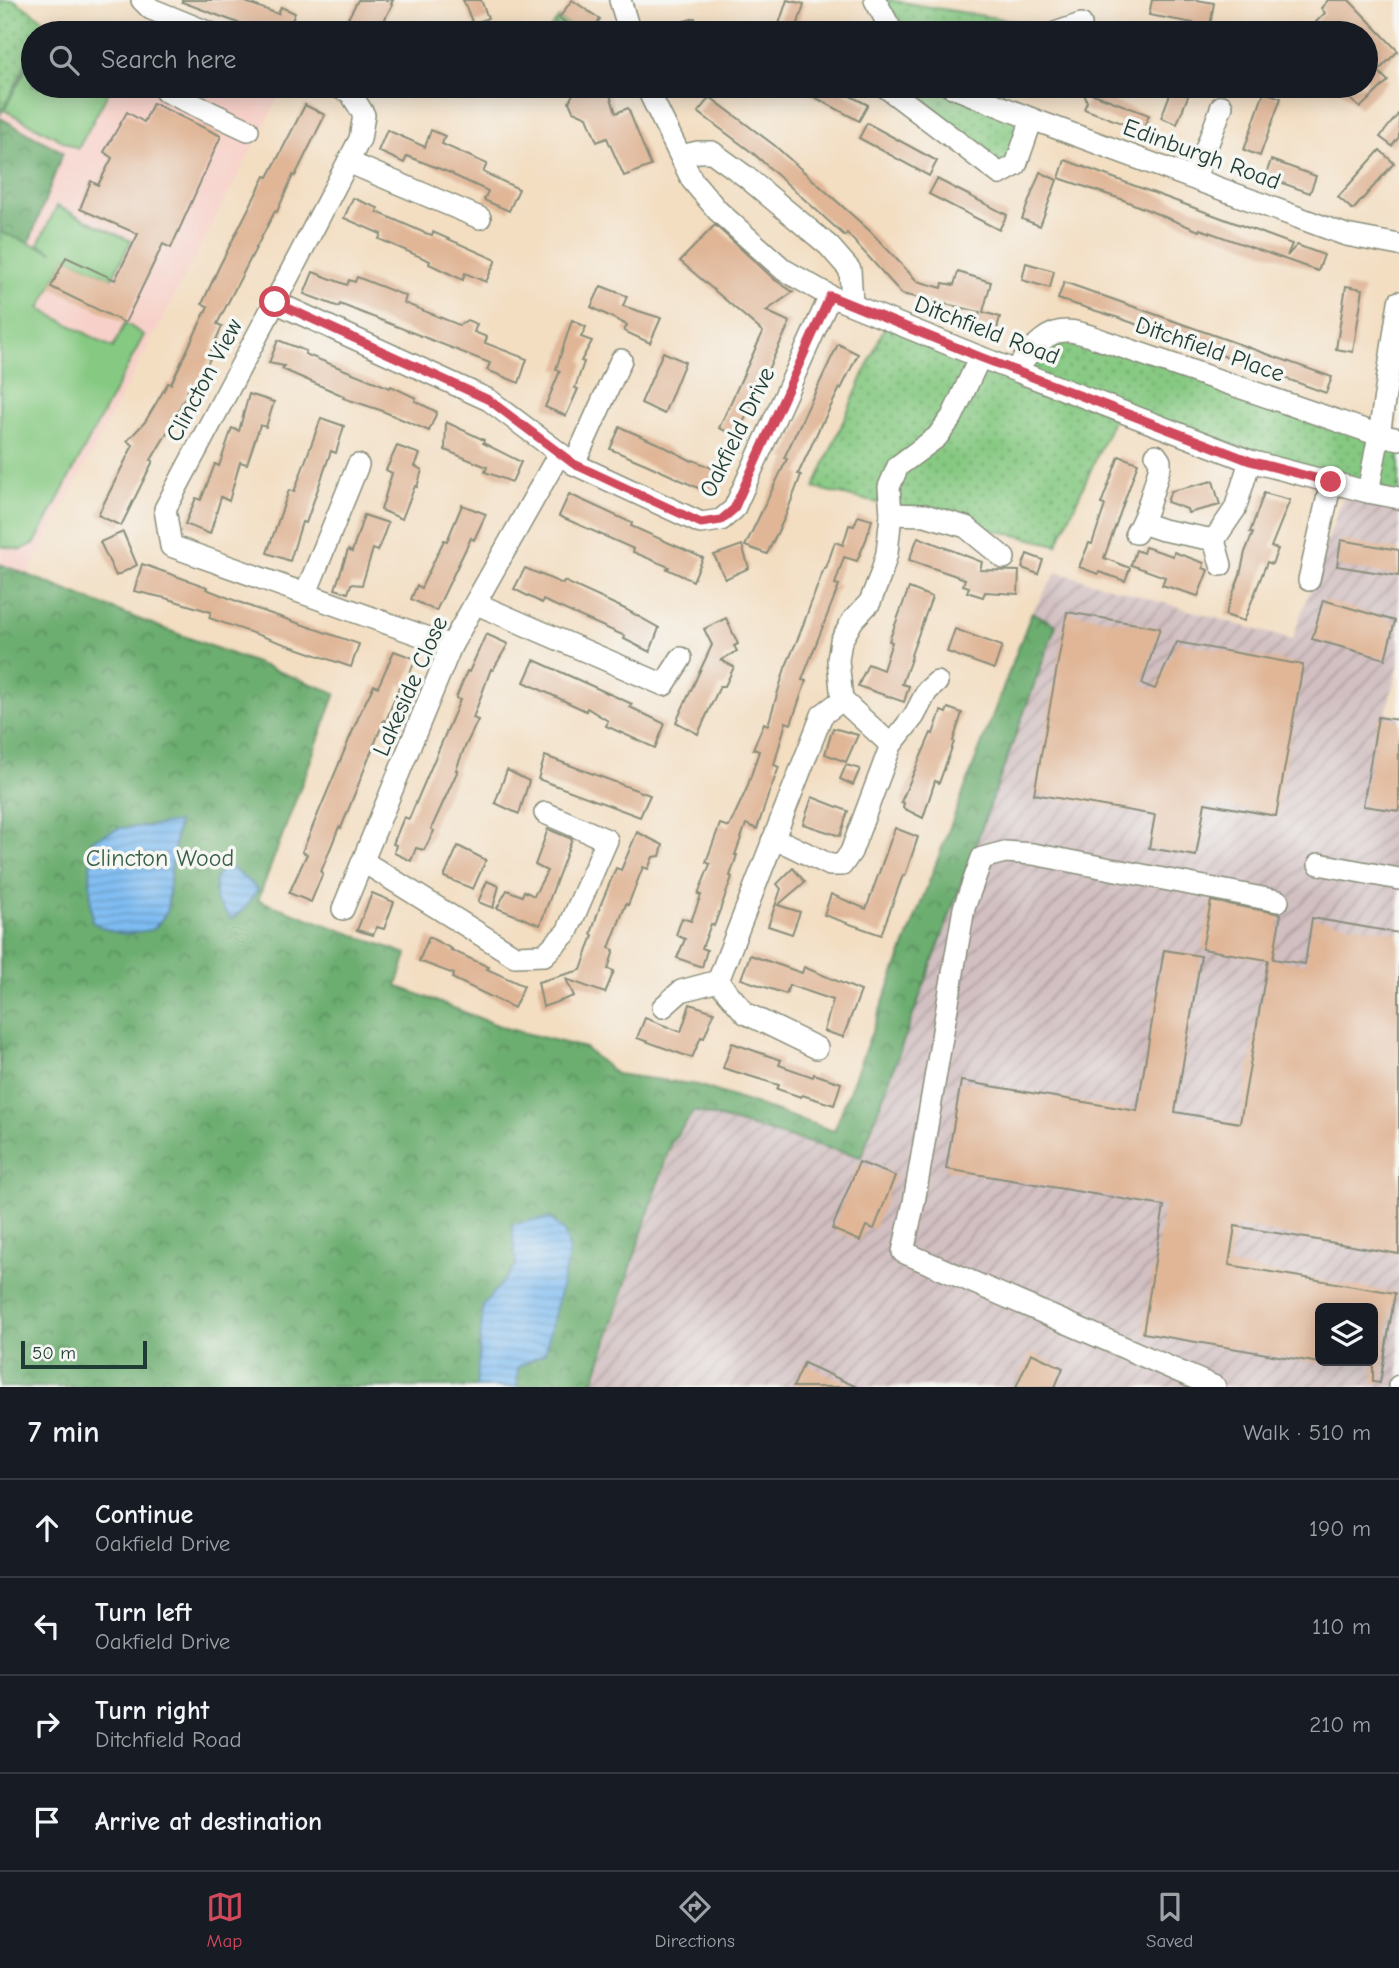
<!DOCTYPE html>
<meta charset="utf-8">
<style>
body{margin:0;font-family:"Comic Neue",sans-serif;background:#242831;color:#f1f3f6}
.controls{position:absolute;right:21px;bottom:21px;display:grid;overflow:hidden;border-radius:10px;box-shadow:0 4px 18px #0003}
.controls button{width:63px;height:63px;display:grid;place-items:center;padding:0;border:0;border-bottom:2px solid #363941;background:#171b24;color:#f1f3f6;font:35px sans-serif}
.scale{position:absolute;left:21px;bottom:18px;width:126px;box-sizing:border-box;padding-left:7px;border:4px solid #1f3d34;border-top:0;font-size:19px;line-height:24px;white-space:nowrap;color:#1f3d34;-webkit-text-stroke:5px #f6f6f2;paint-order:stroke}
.stop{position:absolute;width:21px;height:21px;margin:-16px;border:5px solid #d1495b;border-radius:50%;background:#fff}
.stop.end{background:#d1495b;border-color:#fff;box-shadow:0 2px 7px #0008}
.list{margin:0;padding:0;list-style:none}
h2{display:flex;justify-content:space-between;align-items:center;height:91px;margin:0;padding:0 28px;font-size:30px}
h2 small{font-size:23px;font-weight:400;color:#9ea1a6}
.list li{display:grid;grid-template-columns:46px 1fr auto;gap:21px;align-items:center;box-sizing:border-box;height:98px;padding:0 28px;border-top:2px solid #363941}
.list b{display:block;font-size:26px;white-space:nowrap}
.list p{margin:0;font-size:23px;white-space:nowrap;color:#9ea1a6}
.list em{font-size:23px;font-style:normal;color:#9ea1a6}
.icon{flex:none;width:38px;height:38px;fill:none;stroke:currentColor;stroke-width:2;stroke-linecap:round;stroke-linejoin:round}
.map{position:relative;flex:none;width:1399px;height:1387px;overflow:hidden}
.search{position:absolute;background:#171b24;box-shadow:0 4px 18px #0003;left:21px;right:21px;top:21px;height:77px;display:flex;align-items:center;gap:18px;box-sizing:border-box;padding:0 24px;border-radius:38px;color:#9ea1a6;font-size:26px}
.sheet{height:483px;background:#171b24}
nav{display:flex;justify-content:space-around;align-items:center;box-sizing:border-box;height:98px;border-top:2px solid #363941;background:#171b24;font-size:19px;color:#9ea1a6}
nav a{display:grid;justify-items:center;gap:4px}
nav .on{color:#d1495b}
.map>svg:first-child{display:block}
.built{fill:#f7d1c9}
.industrial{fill:url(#industrial-furrows);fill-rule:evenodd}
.grass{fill:url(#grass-dots);stroke:#52835b;stroke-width:2}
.forest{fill:url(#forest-crowns);stroke:#467552;stroke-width:2}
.park{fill:#86c982;stroke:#52835b;stroke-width:2}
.water{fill:url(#water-rules);stroke:#4e7c93;stroke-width:2}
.building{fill:#e0b697}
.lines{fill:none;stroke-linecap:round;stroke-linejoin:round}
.minor-casing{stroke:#898e7b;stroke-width:24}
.minor{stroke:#fff;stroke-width:21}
.route{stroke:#d1495b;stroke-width:9}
.labels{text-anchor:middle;stroke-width:7;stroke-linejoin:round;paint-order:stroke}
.street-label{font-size:24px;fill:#1f3d34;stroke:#f6f6f2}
.park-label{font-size:24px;fill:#396048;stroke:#f6f6f2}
</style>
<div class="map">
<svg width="1399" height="1387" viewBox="0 0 1399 1387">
<defs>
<pattern id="industrial-furrows" width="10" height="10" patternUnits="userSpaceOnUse" patternTransform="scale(1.75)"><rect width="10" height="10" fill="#d2bfc1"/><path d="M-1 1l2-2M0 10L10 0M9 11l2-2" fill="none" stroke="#aa9c9e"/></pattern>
<pattern id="grass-dots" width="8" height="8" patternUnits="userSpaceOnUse" patternTransform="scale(1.75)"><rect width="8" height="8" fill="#86c982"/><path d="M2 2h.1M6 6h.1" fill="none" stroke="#6da46b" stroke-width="1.8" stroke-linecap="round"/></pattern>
<pattern id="forest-crowns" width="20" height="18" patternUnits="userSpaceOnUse" patternTransform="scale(1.75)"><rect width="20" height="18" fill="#6cad70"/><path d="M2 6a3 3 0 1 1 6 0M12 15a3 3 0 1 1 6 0" fill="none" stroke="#588e5d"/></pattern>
<pattern id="water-rules" width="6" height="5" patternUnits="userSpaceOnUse" patternTransform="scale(1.75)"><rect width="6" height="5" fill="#7ebcf2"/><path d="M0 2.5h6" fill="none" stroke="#679ac5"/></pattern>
</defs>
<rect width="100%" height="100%" fill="#f6f6f2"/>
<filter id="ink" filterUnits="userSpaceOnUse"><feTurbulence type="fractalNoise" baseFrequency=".0143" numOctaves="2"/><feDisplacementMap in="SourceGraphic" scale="14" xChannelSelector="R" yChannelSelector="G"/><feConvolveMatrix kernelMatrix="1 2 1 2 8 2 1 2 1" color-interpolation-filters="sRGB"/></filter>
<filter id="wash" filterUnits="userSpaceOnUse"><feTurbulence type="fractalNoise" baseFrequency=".00686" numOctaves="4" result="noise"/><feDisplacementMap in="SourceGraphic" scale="28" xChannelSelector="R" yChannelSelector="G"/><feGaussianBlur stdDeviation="1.57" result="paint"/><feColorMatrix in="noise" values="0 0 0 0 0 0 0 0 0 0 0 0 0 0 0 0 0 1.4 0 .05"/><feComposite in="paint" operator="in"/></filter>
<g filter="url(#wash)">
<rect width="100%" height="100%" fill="#f3dec2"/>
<!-- built -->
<path class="built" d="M33,50v36h252l-257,488 -28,-10v-332l28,11 35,-90 -63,-35v-3z"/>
<!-- industrial -->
<path class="industrial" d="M1344,494l55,13v156l-13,50 13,3v671h-806l81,-249 20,-27 167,46 195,-531 -24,-14 25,-40 235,68zM1320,1308h53v53h-53z"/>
<!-- grass -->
<g class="grass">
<path d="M0,0h14l33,22 -5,11h-9v17l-33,65z"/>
<path d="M875,0h14l174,29 -8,4h-171z"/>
<path d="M559,18l16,12 -2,3h-26z"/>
<path d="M884,86h107l-6,14 47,19 -32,55z"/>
<path d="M888,319l128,50 37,-37 346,106v59l-281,-88 -61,136 -243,-57z"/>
</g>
<!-- forest -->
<g class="forest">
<path d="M0,118l63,34 -34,91 -29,-11z"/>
<path d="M0,564l141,56 195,73 -78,207 149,54 -10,32 108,42 80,20 31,26 82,11 136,46 198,-519 24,13 -195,532 -167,-46 -23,32 -79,244h-592z"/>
</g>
<!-- park -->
<g class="park">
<path d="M33,56v30h79l-34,63 -74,-39z"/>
<path d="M57,206l74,35 -19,38 -46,-22 -26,52 73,39 12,-25 19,12 -109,208 -14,7 -21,-4v-314l53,20 -15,-8z"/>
</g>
<!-- water -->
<g class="water">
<path d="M178,822l-7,48 -4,42 -13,17c-29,6 -35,8 -62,-7 -2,-28 -3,-55 0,-82l28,-12 29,-2z"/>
<path d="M227,864l31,25 -12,18 -15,12 -16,-19v-22z"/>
<path d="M550,1218l14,13 6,20 -25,102 -27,14 -1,20h-41l7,-82 33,-39 -4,-41 20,-5z"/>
</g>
<g id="blocks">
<!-- building -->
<g class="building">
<path d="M182,0h58l38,14 3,-7 14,6 -3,7 29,13h-56l-83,-31z"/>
<path d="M358,0h35l-2,4 1,1 -11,22 -3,-1 -4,7h-34z"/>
<path d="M463,0h18l7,18 -15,6z"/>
<path d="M572,0l28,19 -11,14h-9l-21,-15z"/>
<path d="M787,0l17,4 -9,29h-19z"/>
<path d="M1152,0h45l17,3 -4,23 -61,-11z"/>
<path d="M1328,0h21l49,51 -20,20 10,10 -28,27 -24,-22h30v-53h-22l-6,-7 -7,7h-4l-11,-11 9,-9 -4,-5z"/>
<path d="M695,18l3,15h-41l-1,-4z"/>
<path d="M577,86h30l9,27 12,-5 23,58 -27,10 -17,-38 -10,4 -10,-25 -14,-6 -4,-9z"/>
<path d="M794,86h37l37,19 -9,16z"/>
<path d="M1173,86h19l-15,38 -16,-6z"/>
<path d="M1083,90l66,25 -6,16 -59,-22 3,-7z"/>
<path d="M1264,92l17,6 -21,58 -16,-6z"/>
<path d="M710,97l64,48 96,86 47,50 25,7 1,-5 11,2 4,-13 33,10 -8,30 17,5 -4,16 -20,-5 4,-16 -78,-18 -55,-61 -2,3 -91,-82 -56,-42z"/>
<path d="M153,103l68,33 -50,112 -8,-4 -38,79 -74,-36 15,-30 49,23 23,-46 -58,-25 11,-28 7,4 14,-27 -8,-6 23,-40 17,10z"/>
<path d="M305,105l20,10 -30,61 -2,-1 -16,37 -2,-1 -58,113 5,2 -14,32 2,1 -14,25 -4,-2 -21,44 -20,34 2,1 -32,65 -23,-11 35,-70 -6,-4 18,-19 23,-39 3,1 37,-78 -6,-2 16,-35 47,-93 3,1z"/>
<path d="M1399,113v24l-7,9 -12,-9z"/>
<path d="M867,123l70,38 -8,15 -70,-38z"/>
<path d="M387,130l38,17 6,-17 14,6 -3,8 45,20 -4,8 36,17 -10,22 -25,-11 4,-9 -35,-16v-1l-46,-18 -3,7 -26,-12z"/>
<path d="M1380,150l14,13 -41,47 -15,-13z"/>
<path d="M1065,160l227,84 -5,12 10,-11 27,10 -6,16 -118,-42 -1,2 -78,-32 -62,-21z"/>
<path d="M1271,160l45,16 -6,17 -45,-16z"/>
<path d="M1040,172l17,8 -17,46 -18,-7z"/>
<path d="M937,179l70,36 -8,15 -70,-36z"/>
<path d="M353,198l25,10 -1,4 48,21 7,2 1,-3 63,28 -10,22 -21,-9 -2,7 -34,-16 1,-3 -51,-22 2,-5 -37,-16z"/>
<path d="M715,225l60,55 18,12 -27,19 24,11 -53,114 -18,-8 44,-96 -83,-71z"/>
<path d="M1026,263l28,8 -4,17 -28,-8z"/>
<path d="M313,272l34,13 2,-5 6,2 2,-5 49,19 -2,7 55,22 8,-5 10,4 -3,8 13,5 -2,6 42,16 -8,24 -32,-13 3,-7 -150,-59 -1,3 -35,-13z"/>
<path d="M1064,282l268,95 -6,16 -207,-75 -61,-19z"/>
<path d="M601,286l26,10 -4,10 38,12 -11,25 -26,-12 3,-6 -36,-18z"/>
<path d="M1346,286l17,3 -10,63 -17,-3z"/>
<path d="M572,320l14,7 -5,10 11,4 -11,20 3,1 -9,26 3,1 -12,27 -21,-9 15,-36 -4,-2z"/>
<path d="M278,340l28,11 -1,3 85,34 1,-2 25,12 -1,3 22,11 -8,19 -49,-21 -37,-12 1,-2 -62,-27 2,-3 -15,-3z"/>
<path d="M838,344l20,10 -17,35 -1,-1 -17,34h-1l-14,31 -10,21 3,1 -16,42 -18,37 -22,-8 42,-87 -3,-1z"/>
<path d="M663,352l22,10 -21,52 -23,-11z"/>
<path d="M249,394l25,8 -8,25 -6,-2 -13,39 -7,-2 -11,39 -8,-4 -11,37 -25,-10 11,-26 5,2 14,-36 4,2 13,-38 7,3z"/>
<path d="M321,418l23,8 -8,27 -5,-2 -25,72 -4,-1 -12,39 -23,-8 22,-63 5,2z"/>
<path d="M446,422l38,18 -1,3 38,19 -9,20 -27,-10 2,-5 -42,-17z"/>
<path d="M620,427l41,18 31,16 1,-1 26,11 -8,23 -63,-29 -38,-16z"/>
<path d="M397,446l23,8 -5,12 7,4 -5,17 -2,-1 -13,33 -21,-9 11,-37 -6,-3z"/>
<path d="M1119,456l19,7 -34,95 26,10 -5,13 -26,-9 -1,2 -19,-7 10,-24 3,1 13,-39 -4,-1z"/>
<path d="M1213,481l7,24 -32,8 -1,-4 -20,-7 4,-11z"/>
<path d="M1264,493l26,7 -19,47 7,2 -6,15 -5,-2 -23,59 -19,-6 15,-40 5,-23 8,-19 -3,-1z"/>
<path d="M569,494l63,29 -1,3 72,32 -10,23 -26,-12 2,-2 -36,-15 1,-3 -75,-33z"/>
<path d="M462,505l24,9 -12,26 -3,-2 -35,73 -25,-12 6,-14 4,3 23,-48 3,1z"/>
<path d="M364,515l24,8 -10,28 -5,-2 -11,36 -11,-1 -3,9 -13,-4 13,-39 4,2z"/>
<path d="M858,516l14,4 -6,20 -9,21 -13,-4 -9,27 4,1 -37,95 4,1 -15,43 -5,-2 -12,43 5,2 -11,29 -11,33 -11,-5 -11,31h2l-7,21 2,1 -12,33 -6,16 -3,-2 -9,24 5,2 -5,17 -25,-9 8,-19 -9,-4 6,-17 9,3 10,-26 -3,-1 12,-30 -4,-2 14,-38 9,3 18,-39 12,-37 -6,-2 11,-26 4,2 17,-57 14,-32 25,-68h2l9,-26 8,3 6,-20 5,1z"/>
<path d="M123,532l14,33 -21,11 -16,-34z"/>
<path d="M918,537l64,25 -2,8 39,1 -1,23 -33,-2 -2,5 -16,-5 2,-5 -6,-2 2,-6 -56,-19z"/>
<path d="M1341,540l58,10v26l-62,-10z"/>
<path d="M742,545l7,23 -24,11 -11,-24z"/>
<path d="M1145,547l28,9 1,-4 30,11 -1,5 5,2 -10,26 -36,-11 3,-8 -34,-12 5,-15 7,3z"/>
<path d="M1027,554l16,6 -5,14 -16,-6z"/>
<path d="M142,564l65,23 -1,2 48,19 105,36 -8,23 -142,-49 2,-6 -46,-14 -31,-7z"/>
<path d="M525,568l38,16 1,-3 61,28 34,19 -9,24 -26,-13 1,-3 -82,-36 -1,3 -28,-14z"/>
<path d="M909,588l23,9 -21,58 1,1 -10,28 7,2 -5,16 -46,-16 10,-22 15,6 9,-28 -3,-1z"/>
<path d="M1323,600l72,21 -10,38 -73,-20z"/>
<path d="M1067,612l93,16 -18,56 13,5 22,-47 126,23 -27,151 -71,-13 -9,53 -47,-8 6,-33 -121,-21z"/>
<path d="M726,618l12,26 -4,2 3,5 -16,9 13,7 -9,19h-5l-22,48 -22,-12 36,-77 -8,-16z"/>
<path d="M955,629l47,17 -8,23 -47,-17z"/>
<path d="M486,634l22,10 -15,26 -2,-1 -18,49 5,2 -14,29 -8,21h2l-27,59 3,2 -10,19 -8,-2 -5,13 -17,-8 2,-8 -3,-1 11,-27 5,2 51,-119 -4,-2 11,-27 2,1z"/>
<path d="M394,651l22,8 -12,27 -4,-2 -14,37 -2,-1 -43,108 -2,-1 -18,45 2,1 -12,29 -22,-9 18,-39 -5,-2 59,-141 13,-26 4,2z"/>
<path d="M534,660l98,44 -2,3 35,17 -10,24 -49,-22 2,-5 -21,-13 -1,3 -62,-29z"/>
<path d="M948,708l14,5 -9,28 1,1 -15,41 -4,-2 -12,37 -20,-10 1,-5 -3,-1 30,-69 2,1 8,-23 5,2z"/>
<path d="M1378,717l21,3v91l-36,-5z"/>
<path d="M833,728l25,7 -12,27 -21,-8z"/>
<path d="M545,756l105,39 -10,22 -102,-38z"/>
<path d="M846,765l14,4 -7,16 -13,-6z"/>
<path d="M507,770l22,11 -10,33 -24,-11z"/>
<path d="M812,797l36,14 -8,25 -37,-12z"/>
<path d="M895,828l23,9 -13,39 -2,-1 -22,60 -57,-20 7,-21 35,15z"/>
<path d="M548,829l24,10 -32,86 -43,-17 10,-18 15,6 2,-5 10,5 13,-25 -12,-6z"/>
<path d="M637,832l26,13 -3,11 -7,1 -5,12 -5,-2 -15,38 -2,-1 -17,44 5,2 -6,19 6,2 -9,22 -39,-14 8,17 -31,11 -5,-25 43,-12 12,-35 -2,-1 9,-28 16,-38 5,2z"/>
<path d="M458,846l28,14 -13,29 -29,-12z"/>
<path d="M793,868l12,14 -27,23 22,7 -8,22 -24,-8 13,-37 -4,-5z"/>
<path d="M487,881l12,5 -6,22 -15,-6z"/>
<path d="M372,893l22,9 -10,27 -7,-2 -4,8 -16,-5z"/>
<path d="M1211,901l70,13 -8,45 32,5 7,-46 87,15v321l-164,-28 -6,39 166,28 -15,90 -7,-1v-74h-53v55l-177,-30 21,-127 -218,-37 15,-88 176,30 27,-161 37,6 -26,156 65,11 28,-163 -66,-11z"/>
<path d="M429,937l23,12 -1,1 38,17 -2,2 37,17 -10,22 -62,-30 2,-4 -35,-13z"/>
<path d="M750,955l52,18 2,-6 57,24 -18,46 -19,-6 9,-31 -44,-15 -3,9 -45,-15z"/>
<path d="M690,1004l24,8 -10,26 -3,-1 -9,21 -55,-20 8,-20 36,14z"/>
<path d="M732,1043l49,17 -2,5 34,12 1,-3 27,9 -7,22 -32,-10 -1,2 -24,-8 2,-4 -56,-17z"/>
<path d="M859,1162l36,14 -21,53 -8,-3 -6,15 -28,-12z"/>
<path d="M1031,1353l32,15 -8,19h-39z"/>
<path d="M804,1363l53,24h-64z"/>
</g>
</g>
</g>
<g filter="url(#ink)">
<use href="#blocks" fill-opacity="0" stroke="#898e7b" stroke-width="2"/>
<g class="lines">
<!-- minor casing -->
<g class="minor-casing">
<g id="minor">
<path d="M142,0l9,9 59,24"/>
<path d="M620,0l10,33"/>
<path d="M875,0l18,33"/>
<path d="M1055,33l26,-9"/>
<path d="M168,86l-3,5 83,39"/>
<path d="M335,86l15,6 14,23 -4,24 -85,163 -110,207 6,37 280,100"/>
<path d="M646,86l46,94 26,31 66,59 46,26 150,61 270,104 118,31 31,6"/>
<path d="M884,86l116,88 16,-9 16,-46"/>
<path d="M950,86l82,33 292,108 22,8 53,10"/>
<path d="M681,156l17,-4h14l33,24 84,70 21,24 2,33"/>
<path d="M348,162l132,56"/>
<path d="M1195,178l27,-72"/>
<path d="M275,302l214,98 85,64 127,59 20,-3 13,-11 96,-213"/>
<path d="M1016,369c13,-15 28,-39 51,-38 12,0 26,6 37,10l275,94 20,4"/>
<path d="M574,464l47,-104"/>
<path d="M1368,492l11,-57 20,-133"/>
<path d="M891,514l34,1 41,12 38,31"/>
<path d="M1142,523l21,7 51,10 7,25"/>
<path d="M1136,533c12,-20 17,-44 24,-67v-5l-4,-6"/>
<path d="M1214,540l21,-31 15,-48"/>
<path d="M1309,580l22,-98"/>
<path d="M306,593l52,-128"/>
<path d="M477,604l187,81 17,-27"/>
<path d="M891,745l23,-29 13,-25 10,-9"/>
<path d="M772,841l15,3 43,21h12l9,-13 40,-107 -49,-45 -4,-40 3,-19 12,-21 17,-18 11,-28 6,-21 4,-39 -2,-27 9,-21 39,-29 15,-20 28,-60"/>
<path d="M364,862l151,94 29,-1 23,-23 40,-92 -62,-27"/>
<path d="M1319,864l80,15"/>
<path d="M343,909l108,-263 108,-192"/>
<path d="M718,981l104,-266 20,-15"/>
<path d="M718,981l27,32 72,35"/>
<path d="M663,1007l18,-16 37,-10"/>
<path d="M1215,1387l-312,-135 11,-50 50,-294 18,-50 23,-6 28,2 245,47"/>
<path d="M1399,1387v-1"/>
</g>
</g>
<!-- minor -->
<use href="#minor" class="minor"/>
</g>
</g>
<g class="lines" filter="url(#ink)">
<!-- route -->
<path class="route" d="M275,302l214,98 85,64 127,59 20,-3 13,-11 96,-213 150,61 270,104 81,21"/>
</g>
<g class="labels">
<!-- street labels -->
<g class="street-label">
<text transform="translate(1202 154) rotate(20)" y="8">Edinburgh Road</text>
<text transform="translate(987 330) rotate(21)" y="8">Ditchfield Road</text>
<text transform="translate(1210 349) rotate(19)" y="8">Ditchfield Place</text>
<text transform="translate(204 380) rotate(-62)" y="8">Clincton View</text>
<text transform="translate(737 432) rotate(-64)" y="8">Oakfield Drive</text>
<text transform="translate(410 686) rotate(-66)" y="8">Lakeside Close</text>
</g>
<!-- park labels -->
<g class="park-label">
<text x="160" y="866">Clincton Wood</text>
</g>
</g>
</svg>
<div class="controls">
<button><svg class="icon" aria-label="layers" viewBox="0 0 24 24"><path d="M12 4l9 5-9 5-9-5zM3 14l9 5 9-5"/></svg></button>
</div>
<div class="scale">50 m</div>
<div class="stop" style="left:275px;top:302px"></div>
<div class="stop end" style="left:1331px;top:482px"></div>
<div class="search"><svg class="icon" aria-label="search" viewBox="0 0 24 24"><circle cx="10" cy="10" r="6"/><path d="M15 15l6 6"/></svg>Search here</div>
</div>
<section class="sheet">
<h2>7 min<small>Walk · 510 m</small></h2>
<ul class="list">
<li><svg class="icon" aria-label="ahead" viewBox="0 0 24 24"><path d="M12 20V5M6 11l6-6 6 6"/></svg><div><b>Continue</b><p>Oakfield Drive</p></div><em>190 m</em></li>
<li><svg class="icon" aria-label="left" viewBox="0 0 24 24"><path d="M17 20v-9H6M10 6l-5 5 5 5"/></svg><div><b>Turn left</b><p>Oakfield Drive</p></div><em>110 m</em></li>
<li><svg class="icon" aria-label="right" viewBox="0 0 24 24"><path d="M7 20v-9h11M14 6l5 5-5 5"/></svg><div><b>Turn right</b><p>Ditchfield Road</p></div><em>210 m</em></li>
<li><svg class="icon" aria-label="arrive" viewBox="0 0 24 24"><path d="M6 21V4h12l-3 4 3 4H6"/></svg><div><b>Arrive at destination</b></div></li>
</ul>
</section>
<nav>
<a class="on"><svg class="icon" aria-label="map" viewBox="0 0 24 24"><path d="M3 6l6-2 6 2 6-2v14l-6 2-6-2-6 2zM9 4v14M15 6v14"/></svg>Map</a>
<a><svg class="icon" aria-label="directions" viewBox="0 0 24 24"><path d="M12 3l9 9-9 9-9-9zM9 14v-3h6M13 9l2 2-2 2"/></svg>Directions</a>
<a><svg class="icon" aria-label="saved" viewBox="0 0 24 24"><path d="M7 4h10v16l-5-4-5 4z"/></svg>Saved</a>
</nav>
